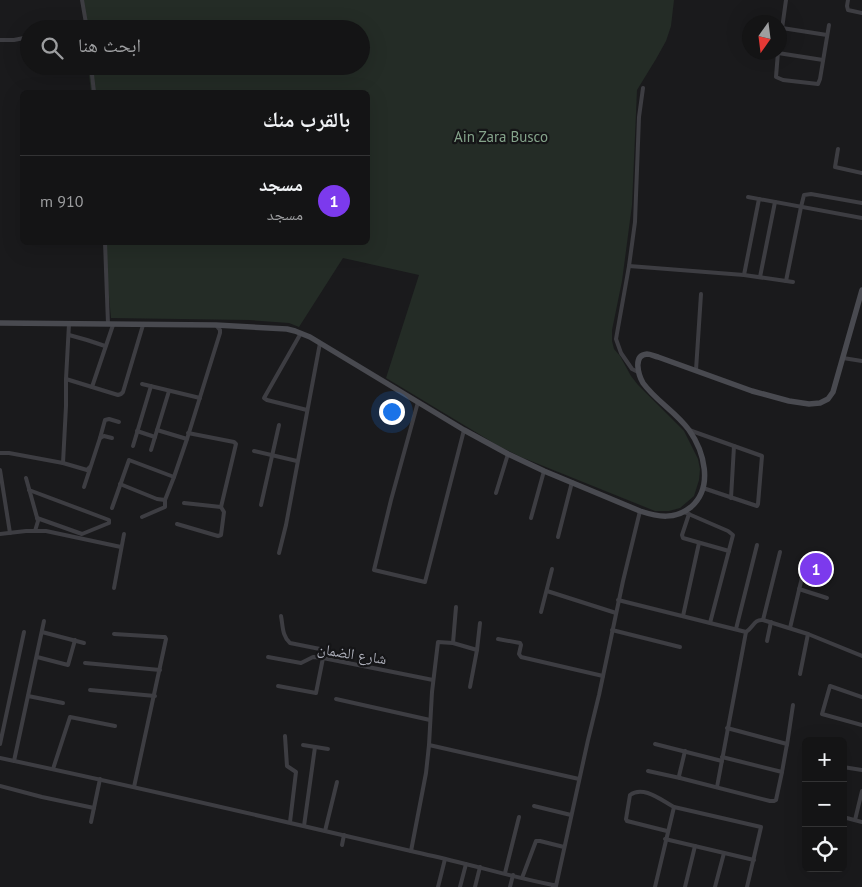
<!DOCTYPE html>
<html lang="ar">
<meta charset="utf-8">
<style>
body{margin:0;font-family:"PT Sans","Noto Naskh Arabic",sans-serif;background:#212122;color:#f1f3f6;direction:rtl}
.controls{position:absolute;right:15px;bottom:15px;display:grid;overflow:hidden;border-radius:8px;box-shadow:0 5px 20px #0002}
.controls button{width:45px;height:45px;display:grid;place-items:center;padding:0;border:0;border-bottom:1px solid #333334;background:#141415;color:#f1f3f6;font:25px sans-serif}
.compass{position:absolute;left:742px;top:15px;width:45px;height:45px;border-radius:50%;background:#141415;box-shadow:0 5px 20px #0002;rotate:194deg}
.you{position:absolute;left:391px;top:411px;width:18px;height:18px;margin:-12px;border:4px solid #fff;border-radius:50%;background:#1a73e8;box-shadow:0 0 0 8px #1a73e833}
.badge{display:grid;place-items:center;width:32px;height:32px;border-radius:50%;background:#7c3aed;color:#fff;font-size:16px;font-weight:700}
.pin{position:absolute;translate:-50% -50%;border:2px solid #fff;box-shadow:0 1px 5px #0006}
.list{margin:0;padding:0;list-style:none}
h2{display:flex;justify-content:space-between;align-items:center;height:65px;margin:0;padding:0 20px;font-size:21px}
h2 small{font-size:16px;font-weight:400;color:#9d9ea0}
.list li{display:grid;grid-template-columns:32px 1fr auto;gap:15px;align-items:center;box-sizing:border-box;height:90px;padding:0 20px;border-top:1px solid #333334}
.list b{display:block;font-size:19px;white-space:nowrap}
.list p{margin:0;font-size:16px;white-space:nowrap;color:#9d9ea0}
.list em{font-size:16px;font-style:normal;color:#9d9ea0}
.icon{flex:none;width:28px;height:28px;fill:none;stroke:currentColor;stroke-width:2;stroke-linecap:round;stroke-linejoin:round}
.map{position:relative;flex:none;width:862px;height:887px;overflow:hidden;direction:ltr}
.search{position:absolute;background:#141415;box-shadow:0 5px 20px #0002;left:20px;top:20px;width:350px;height:55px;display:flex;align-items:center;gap:12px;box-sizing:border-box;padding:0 18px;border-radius:28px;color:#9d9ea0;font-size:19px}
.panel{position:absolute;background:#141415;box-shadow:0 5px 20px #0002;left:20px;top:90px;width:350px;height:155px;border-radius:8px;direction:rtl}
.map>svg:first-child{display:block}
.green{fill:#242c26}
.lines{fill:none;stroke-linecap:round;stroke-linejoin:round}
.street{stroke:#3d3d42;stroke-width:4}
.secondary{stroke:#494a50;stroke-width:5.5}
.labels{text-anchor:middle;stroke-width:4.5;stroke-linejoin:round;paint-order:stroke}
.park-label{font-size:15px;fill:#85a48b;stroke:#151517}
.street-label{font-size:15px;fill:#adafba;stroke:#151517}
</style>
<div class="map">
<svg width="862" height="887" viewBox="0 0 862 887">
<rect width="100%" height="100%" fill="#1a1a1c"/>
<!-- green -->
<path class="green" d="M82,0h592l-3,26 -5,15 -10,18 -19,31 -5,115 -10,76 -10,49v11l2,8 6,7 11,20 7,9 46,46 14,28 2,10 -1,11 -5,16 -14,12 -11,3h-14l-134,-54 -24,-12 -111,-67 33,-103 -76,-17 -44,69 -10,-4 -40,-3 -138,-2 -7,-75 264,-1v-150h-277l-3,-26h273v-37h-276z"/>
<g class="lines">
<!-- street -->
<g class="street">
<path d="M82,0l5,29"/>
<path d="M848,0l-1,6 1,4 14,3"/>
<path d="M782,28l45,7"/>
<path d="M0,40h14l15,-3"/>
<path d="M780,43l6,-43"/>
<path d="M778,52l-2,25 7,3 35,4 2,-5 9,-54"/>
<path d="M778,53l45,7"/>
<path d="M91,66l3,26"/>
<path d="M838,149l-3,18 27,6"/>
<path d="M748,197l114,21"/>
<path d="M105,242l3,82"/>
<path d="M629,266l115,9 49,7"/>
<path d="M744,275l15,-76"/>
<path d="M760,277l15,-75"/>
<path d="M786,281l15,-74 3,-12 7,-1 51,9"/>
<path d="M301,333l-37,65 3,2 40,10"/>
<path d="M69,335l18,5 18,6"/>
<path d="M843,358l19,3"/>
<path d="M696,370l5,-76"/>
<path d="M638,372l-6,-3 -11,-16 -5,-14 13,-73 6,-44 4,-105 4,-29"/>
<path d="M66,379l52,16 3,-1 2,-2 20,-67"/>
<path d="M142,384l58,14"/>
<path d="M92,387l21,-62"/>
<path d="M418,402l-27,98 -17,70 51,12 39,-152"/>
<path d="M157,430l30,9"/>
<path d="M689,430l73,26 -4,48 -1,2 -54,-18"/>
<path d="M137,431l18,6"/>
<path d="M188,433l46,9 2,2 -15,63"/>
<path d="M100,438l5,-18 4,-1 10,3"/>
<path d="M133,446l18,-60"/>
<path d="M151,450l18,-59"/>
<path d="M254,451l43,10"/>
<path d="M0,453h9l54,10 24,7 3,-3"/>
<path d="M63,463l3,-57v-27l3,-55"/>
<path d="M0,470l10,63"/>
<path d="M26,478l12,43 -3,10"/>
<path d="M120,484l37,15 8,1 9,-23 13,-38 33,-106v-3l-4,-5"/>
<path d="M84,487l16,-49 4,-2 8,2"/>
<path d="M29,490l80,30v3l-27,11 -45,-16"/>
<path d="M496,493l12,-39"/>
<path d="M731,498l3,-52"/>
<path d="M261,505l18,-80"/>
<path d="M112,508l17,-48 45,17"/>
<path d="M684,512l44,19 5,4 -23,88"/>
<path d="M689,514l-7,21 1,3 46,13"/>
<path d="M142,517l23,-10v-7"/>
<path d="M531,518l13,-47"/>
<path d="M177,524l41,12 3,-1 3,-23 -3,-5 -37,-4"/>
<path d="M0,534l26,-3h20l75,16"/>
<path d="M558,537l14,-55"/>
<path d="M279,553l7,-28 34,-182"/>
<path d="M114,588l10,-54"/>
<path d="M799,589l28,9"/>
<path d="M547,591l69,22"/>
<path d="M618,600l128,32"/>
<path d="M541,612l11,-43"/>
<path d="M683,616l16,-73"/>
<path d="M763,620l17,-68"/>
<path d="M790,628l14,-59"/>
<path d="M736,629l21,-84"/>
<path d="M612,630l68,17"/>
<path d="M42,632l42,11"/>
<path d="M114,634l49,3h2l1,2 -32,148"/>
<path d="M498,639l22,4 1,2 -2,9 2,3 82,19"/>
<path d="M767,641l4,-19"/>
<path d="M453,643l3,-36"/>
<path d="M37,657l31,8 7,-25"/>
<path d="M268,657l33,6 12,-6 10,1 110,22"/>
<path d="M85,663l75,7"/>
<path d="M800,674l8,-40"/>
<path d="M278,686l38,7 7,-35 -3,-9 -30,-6c-8,-7 -7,-17 -9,-27"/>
<path d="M470,687l7,-37"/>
<path d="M90,690l65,6"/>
<path d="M28,696l35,7"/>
<path d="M862,697l-32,-11 -8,28 40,11"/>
<path d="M336,699l94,21"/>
<path d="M727,728l60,16 -5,28"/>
<path d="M285,736l2,30 9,6 -6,50"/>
<path d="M0,744l24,-112"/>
<path d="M655,744l67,17"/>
<path d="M303,745l25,4"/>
<path d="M429,745l150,34"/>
<path d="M787,745l6,-40"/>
<path d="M0,758c143,30 286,64 428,97 42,9 83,22 125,30"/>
<path d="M14,761l30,-140"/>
<path d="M843,767l19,3"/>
<path d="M53,769l17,-52 45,9"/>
<path d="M648,771l32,7 90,23h4l2,-1 6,-28 -60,-15"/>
<path d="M680,778l-1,-2 6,-25"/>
<path d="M0,786l42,11 52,11"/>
<path d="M717,787l29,-155c7,-4 8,-13 17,-12l45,14 54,22"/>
<path d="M534,806l37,9"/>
<path d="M843,817l19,5"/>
<path d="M855,820l7,-29"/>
<path d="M91,822l9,-43"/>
<path d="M304,826l11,-79"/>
<path d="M325,831l12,-49"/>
<path d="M667,831l-40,-10 -1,-2 4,-24c13,-10 31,5 44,12"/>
<path d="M665,839l89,21"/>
<path d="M342,845l2,-10"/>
<path d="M411,851l15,-78 3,-28 3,-53 6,-50 15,1 24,7 3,-27"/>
<path d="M505,873l14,-56"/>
<path d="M522,878l14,-37h4l24,6"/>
<path d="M438,887l7,-28"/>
<path d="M460,887l6,-23"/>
<path d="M475,887l5,-20"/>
<path d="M510,887l3,-12"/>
<path d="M553,887v-2l3,1 32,-146 11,-45 24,-114 17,-70"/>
<path d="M655,887l19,-80 87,20 -14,60"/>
<path d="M685,887l10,-41"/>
<path d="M715,887l9,-34"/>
</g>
<!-- secondary -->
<path class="secondary" d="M0,323l216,2 71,4 8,2 15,6 154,93 44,24 36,17 96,40c18,6 35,9 51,-4 23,-20 13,-56 -2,-77 -13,-18 -33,-29 -46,-47 -4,-7 -11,-28 4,-29 3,0 7,2 11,3l94,34 37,10 20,3 11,-1 8,-4 5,-7 29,-102"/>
</g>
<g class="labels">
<!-- park labels -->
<g class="park-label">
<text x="501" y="142">Ain Zara Busco</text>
</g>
<!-- street labels -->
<g class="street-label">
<text transform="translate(352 654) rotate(9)" y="5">شارع الضمان</text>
</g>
</g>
</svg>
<div class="controls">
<button>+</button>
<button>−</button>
<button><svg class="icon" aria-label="locate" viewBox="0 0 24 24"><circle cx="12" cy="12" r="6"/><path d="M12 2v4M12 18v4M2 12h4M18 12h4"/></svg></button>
</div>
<svg class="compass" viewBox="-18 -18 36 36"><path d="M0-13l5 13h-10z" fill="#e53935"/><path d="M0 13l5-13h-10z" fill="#9d9ea0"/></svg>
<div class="you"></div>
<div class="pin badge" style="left:816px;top:569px">1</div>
<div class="search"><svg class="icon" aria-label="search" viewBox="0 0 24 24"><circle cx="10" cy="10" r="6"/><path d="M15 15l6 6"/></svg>ابحث هنا</div>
<section class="panel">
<h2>بالقرب منك<small></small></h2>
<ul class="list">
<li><span class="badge">1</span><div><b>مسجد</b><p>مسجد</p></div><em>910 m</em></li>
</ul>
</section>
</div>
